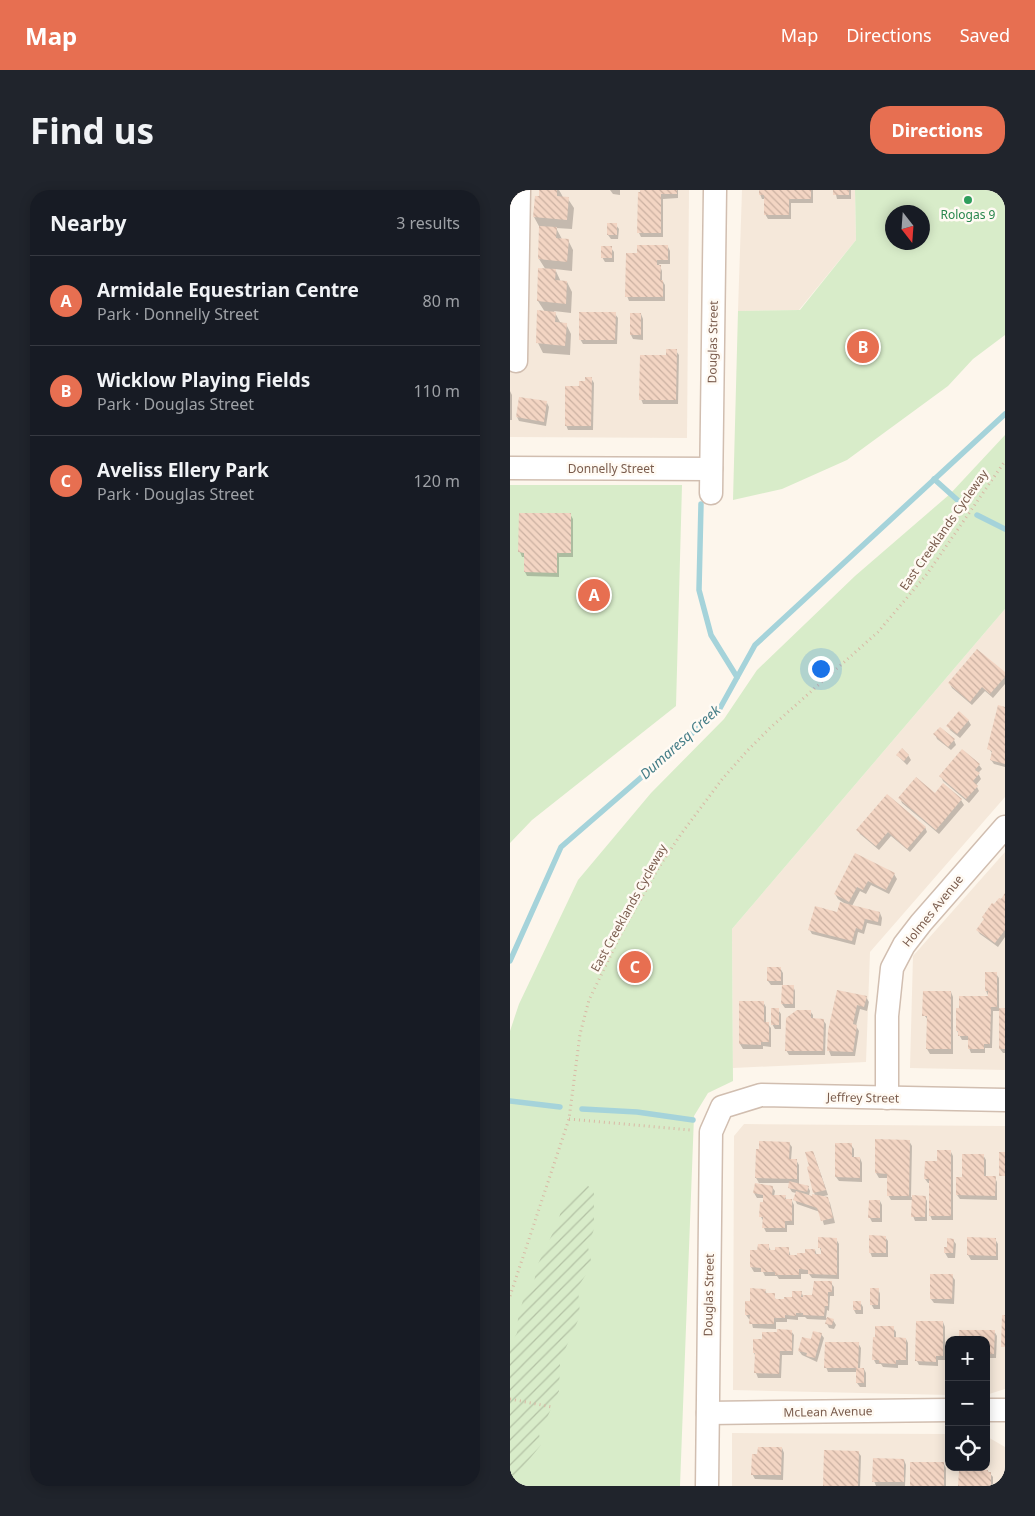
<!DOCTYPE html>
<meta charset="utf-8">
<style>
body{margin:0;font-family:"Noto Sans",sans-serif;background:#20242c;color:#f1f3f6}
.controls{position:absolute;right:15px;bottom:15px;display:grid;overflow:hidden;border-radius:10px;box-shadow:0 2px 12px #0003}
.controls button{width:45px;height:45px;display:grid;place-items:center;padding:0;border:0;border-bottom:1px solid #363941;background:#171b24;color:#f1f3f6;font:25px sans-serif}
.compass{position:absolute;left:375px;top:15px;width:45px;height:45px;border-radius:50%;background:#171b24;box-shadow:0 2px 12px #0003;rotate:163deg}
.you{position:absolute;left:310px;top:478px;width:18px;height:18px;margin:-12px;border:4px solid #fff;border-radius:50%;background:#1a73e8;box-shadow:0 0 0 8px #1a73e833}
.badge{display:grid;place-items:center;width:32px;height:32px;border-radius:50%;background:#e76f51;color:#fff;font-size:16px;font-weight:700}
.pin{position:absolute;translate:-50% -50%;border:2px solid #fff;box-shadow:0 1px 5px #0006}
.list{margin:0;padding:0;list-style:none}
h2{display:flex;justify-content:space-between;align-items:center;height:65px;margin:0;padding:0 20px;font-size:21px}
h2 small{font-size:16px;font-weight:400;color:#9ea1a6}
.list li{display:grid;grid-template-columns:32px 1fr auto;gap:15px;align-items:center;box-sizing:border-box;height:90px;padding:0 20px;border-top:1px solid #363941}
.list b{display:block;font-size:19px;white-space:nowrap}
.list p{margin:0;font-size:16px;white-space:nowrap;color:#9ea1a6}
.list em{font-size:16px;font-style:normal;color:#9ea1a6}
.icon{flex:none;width:28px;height:28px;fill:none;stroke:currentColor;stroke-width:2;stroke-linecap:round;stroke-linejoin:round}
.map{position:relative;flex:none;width:495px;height:1296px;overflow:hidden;border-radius:20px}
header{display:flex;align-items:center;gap:30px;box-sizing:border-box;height:70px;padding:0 25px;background:#e76f51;color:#fff}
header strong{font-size:24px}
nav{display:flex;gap:28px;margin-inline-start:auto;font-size:18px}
.intro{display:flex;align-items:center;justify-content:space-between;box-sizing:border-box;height:120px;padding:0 30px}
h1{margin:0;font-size:35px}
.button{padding:12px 22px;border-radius:20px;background:#e76f51;color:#fff;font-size:18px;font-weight:700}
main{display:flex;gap:30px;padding:0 30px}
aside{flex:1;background:#171b24;border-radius:20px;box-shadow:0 2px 12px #0003}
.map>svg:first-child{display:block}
.residential{fill:#f5e8da}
.green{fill:#d8ecc9;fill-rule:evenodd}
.garden{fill:url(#garden-furrows)}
.shadow{fill:#0003}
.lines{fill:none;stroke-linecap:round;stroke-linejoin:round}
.stream{stroke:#a5d3da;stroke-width:5.5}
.building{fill:url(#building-back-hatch)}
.minor-casing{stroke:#d1beb0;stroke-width:25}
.path{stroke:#d9b8a5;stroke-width:3;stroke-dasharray:1 4;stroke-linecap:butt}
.minor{stroke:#fff;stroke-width:22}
.leisure-dot{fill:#2e9e5b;stroke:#fffaf3;stroke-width:2}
.labels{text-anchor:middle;stroke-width:5;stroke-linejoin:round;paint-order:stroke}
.leisure-label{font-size:12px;fill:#27864d;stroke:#fffaf3}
.street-label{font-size:12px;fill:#7a5c4d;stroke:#fffaf3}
.water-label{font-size:14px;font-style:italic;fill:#437c86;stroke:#fffaf3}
</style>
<header>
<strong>Map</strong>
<nav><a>Map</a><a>Directions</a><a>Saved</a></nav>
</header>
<div class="intro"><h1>Find us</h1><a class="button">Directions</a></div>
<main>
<aside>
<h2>Nearby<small>3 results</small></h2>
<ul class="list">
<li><span class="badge">A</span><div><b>Armidale Equestrian Centre</b><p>Park · Donnelly Street</p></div><em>80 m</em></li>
<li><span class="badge">B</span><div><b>Wicklow Playing Fields</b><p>Park · Douglas Street</p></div><em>110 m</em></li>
<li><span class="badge">C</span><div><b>Aveliss Ellery Park</b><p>Park · Douglas Street</p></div><em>120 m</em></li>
</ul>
</aside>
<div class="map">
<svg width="495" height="1296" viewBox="0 0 495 1296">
<defs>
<pattern id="garden-furrows" width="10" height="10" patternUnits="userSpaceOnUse" patternTransform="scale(1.25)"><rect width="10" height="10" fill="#d8ecc9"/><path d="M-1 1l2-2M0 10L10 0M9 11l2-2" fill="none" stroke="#b4c2a5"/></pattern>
<pattern id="building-back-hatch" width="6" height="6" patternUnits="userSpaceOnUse" patternTransform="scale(1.25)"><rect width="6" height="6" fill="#f3d5c3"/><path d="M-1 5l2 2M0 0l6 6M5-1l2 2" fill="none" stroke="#cab0a1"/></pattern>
</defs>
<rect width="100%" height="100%" fill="#fdf6ec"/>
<!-- residential -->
<g class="residential">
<path d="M0,0h179l-2,248 -177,-1z"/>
<path d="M232,0h113l1,50 -57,70 -61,1z"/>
<path d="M495,419v188l-135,155 -4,110 -133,6 -1,-139z"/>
<path d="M495,662v218l-95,-2 3,-112z"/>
<path d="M234,934l261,2v263l-19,6v-55h-37v55l-216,-5 1,-254z"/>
<path d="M222,1243l217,1v33h37v-31l19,11v39h-273z"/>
</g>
<!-- green -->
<g class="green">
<path d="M345,0h150v145l-32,24 -25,27 -101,74 -65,29 -49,11 5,-189 62,-1 56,-70zM382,22h30v30h-30z"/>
<path d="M495,245v174l-273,320 1,152 -25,12 -14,23 -14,370h-170v-455l9,-27 59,-124 73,-87 73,-74 33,-49 98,-94 95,-82z"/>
<path d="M0,295h172l-6,221 -144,114 -22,23z"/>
</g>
<!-- garden -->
<path class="garden" d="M75,992l9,11v36l-6,18 4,18 -14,22 2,29 -20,45 -1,30 -12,27 -9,10 3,17 -31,38v-138l7,-12 1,-15 5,-18 10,-12 4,-22 21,-44 4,-15 12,-16z"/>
<!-- shadow -->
<g class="shadow">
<path d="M30,0h19l4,7 5,2 6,9 -2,21 -16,-1 6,11 6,1 5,10 -1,21 -17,-2 6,13h6l5,10 -1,21 -17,-2 6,11 6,2 5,10 -1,21 -27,-2 -5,-10v-31h7l-7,-11 8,-31 -7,-11 1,-31 -6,-11 2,-20h4z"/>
<path d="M100,0h10v5l-7,-1z"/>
<path d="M131,0h37v8l-15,1v38h-22l-2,-4z"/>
<path d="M250,0h53v13h-22v16h-23l-3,-5v-15h-3l-2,-5z"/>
<path d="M325,0h16v9h-14z"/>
<path d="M106,35l3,4 -1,10h-7l-3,-4z"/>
<path d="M158,57l2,4v13h-11l3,7v9l3,5v16h-36l-2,-5 11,-41z"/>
<path d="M101,58l3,4v10h-9l-3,-5z"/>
<path d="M105,124l3,4 -1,26h-34l-3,-5z"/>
<path d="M131,124l2,5v21l-10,-1 -2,-4z"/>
<path d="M166,161l3,4 -1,49h-35l-2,-5 27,-43z"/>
<path d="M81,188l3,5 -1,47h-25l-2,-5 14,-38z"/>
<path d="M0,201l2,4v25h-2z"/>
<path d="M37,213l2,4 -3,19 -27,-5 -2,-4z"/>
<path d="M60,324l3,5v38h-14v20l-32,-1 -2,-4v-15h-3l-2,-5z"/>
<path d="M495,484v10l-12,14 -8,-7 -13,14 -20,-17 -2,-4z"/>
<path d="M495,518v59l-11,-3 -3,-4 2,-6 -4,-5z"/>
<path d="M458,530l3,5 -11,13 -10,-8 -2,-4z"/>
<path d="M425,544l19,6 2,5 -5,5 -14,-11z"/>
<path d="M387,565h11l3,5 -4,5z"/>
<path d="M469,575l3,4 -4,4 3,6 -5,6 3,6 -10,12 -26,-22 -2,-5z"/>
<path d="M433,595l18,15 3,5 -25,29 -37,-31 -2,-5 35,-3z"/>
<path d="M415,637l2,5 -17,20 -19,-16 -12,14 -19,-16 -2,-4z"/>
<path d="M346,664l38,20 3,5 -8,15 -18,-9 -5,9 -6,-3 -8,15 28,7 2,5 -1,8 -14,-3 -3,11 -6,-2 -3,13 -43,-11 -3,-5 29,-16 9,-8 -9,-6 -3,-5z"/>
<path d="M495,706v41l-7,10 -18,-13 -3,-4 17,-24 7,-5z"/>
<path d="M270,778l3,5v12h-12l-3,-4z"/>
<path d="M477,783l9,1 3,4v31h6v44h-2l-3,-4 1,-38h-8l-1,37h-7v5h-14l-2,-5v-8h-7l-5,-9 32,-34 -3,-6z"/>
<path d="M283,796l2,5v17h-10l-3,-4z"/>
<path d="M328,801l28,6 3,5 -2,9 -7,-2 -4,17 3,5 -4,25h-24l-2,-5z"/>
<path d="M441,802l2,5v57h-23l-3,-5 1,-29 -4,-5z"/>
<path d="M231,812h22l3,5v17h2l3,4v19l-8,-1v3h-20l-3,-5z"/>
<path d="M268,820l3,4v15h-6l-3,-5z"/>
<path d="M300,821l3,4v5h10l3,4 -1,31h-36l-3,-5z"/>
<path d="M367,950l32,1 3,5 -1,51h14l2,4v20h-12l-2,-5v-16h-22l-3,-5v-17h-9l-3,-5z"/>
<path d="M279,953l3,4 -1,13h5l3,5v20l9,2 2,4 -1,5h6l-7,-28 2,-1 3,-15 2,5 13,38 -8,2 7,1 3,5 5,20 -11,2 -4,-13 -23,-8 -2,-4 1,-7 -4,-1 -3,-5 1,-4h-31l-3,-5 1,-28z"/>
<path d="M341,955l3,4v9h6l2,5v19l-23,-1 -3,-4z"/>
<path d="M441,962l2,4v64h-21l-2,-5v-32h-2l-3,-4 13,-17z"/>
<path d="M473,965l3,5v18h9l2,4v18l-37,-1 -3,-4 6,-16z"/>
<path d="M262,997l3,4 -1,5h11l2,5h5l2,4v20h-7v7h-21l-2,-4v-6l-3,-5 3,-19h-7l-3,-5z"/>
<path d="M370,1011l2,4v17h-10l-2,-4z"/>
<path d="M375,1047l3,4v16h-16l-2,-5z"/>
<path d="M326,1049l3,5v35l-27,-1 -3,-4h-8v5h-22l-2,-3h-12l-2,-4h-9l-3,-5v-16h8l9,-6 3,6 17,-3 3,9 16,-2 8,-5 2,5h5l-2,-7z"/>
<path d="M459,1049h26l3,5v16h-27l-3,-5z"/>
<path d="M443,1050l3,4 -1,14h-7l-3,-5v-5h3z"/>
<path d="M442,1086l3,4 -1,24 -20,-1 -3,-4z"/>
<path d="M321,1093l3,4v9h-4l-1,15 -2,-1 -1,8 7,2 3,5 -2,4 -5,-1 -2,-4 1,-4 -21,-1 -2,-2h-7v3l-11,-1v3h-11v7l-23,-1 -2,-8 -2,-1 -3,-4 5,-12 14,-13 2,4h7l2,7 17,-3 8,-6 2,4 10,1z"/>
<path d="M368,1099l2,5v15h-6l-3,-5z"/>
<path d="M350,1112l3,5v7h-7l-2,-4z"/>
<path d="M433,1132l2,5v33h-7v6l-19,-1 -2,-4z"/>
<path d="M383,1138l3,4v7h10l2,4v22h-10v3l-15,-1 -2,-3h-5l-2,-4z"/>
<path d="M281,1141l3,4 -1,20h-11l-1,23h-23l-2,-5v-16l-2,-4 9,-13 15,-7z"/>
<path d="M484,1141l3,5 -1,22h-10v-18z"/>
<path d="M311,1144l3,4 -7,24 -15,-7 -3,-4z"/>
<path d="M348,1153l3,5 -1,21h4l2,4v14h-6l-3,-4 1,-11h-30l-2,-5z"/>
<path d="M272,1258l2,5 -1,27 -28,-1 -3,-5 6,-19z"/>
<path d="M348,1262l3,4 -1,30h-36z"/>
<path d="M394,1270l2,5 -1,21h-29l-2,-5z"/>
<path d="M434,1274l2,4v18h-35z"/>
<path d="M478,1281l5,6v9h-34z"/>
</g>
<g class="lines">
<!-- stream -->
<g class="stream">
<path d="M424,289l29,26"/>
<path d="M191,314l-2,86 12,45 26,42"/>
<path d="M467,325l28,14"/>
<path d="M0,771l51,-114 158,-137 36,-65 250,-231"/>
<path d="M0,911l50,6"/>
<path d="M72,919l55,3 56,8"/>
</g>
</g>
<!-- building -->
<g class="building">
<path d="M29,0h18v6l12,1 -2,23 -34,-3 2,-21h4z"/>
<path d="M130,0h37v4h-16v39h-24l1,-41h2z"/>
<path d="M249,0h52v9h-22v16h-25v-20h-5z"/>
<rect x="323" y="0" width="16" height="5"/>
<rect x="97" y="33" width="10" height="12"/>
<path d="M29,36l18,1 -1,11 13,1 -2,23 -29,-3z"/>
<path d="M127,55h31v15h-11v5h4l-1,15h3v17h-38l1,-44h11z"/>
<rect x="91" y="56" width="11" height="12"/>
<path d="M28,78l18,1 -1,11 12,1 -1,23 -29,-3z"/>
<path d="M27,120l19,2 -1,10 12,1 -2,23 -29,-3z"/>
<path d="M69,122h37l-1,28h-36z"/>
<rect x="120" y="123" width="11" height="22"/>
<path d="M156,159h11l-1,51h-37l1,-45h26z"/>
<path d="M75,187h7l-1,49h-26v-40h14v-5h6z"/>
<path d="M9,207l28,4 -3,21 -28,-5z"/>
<path d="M9,323h52v40h-14v20l-33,-1v-19l-6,-1z"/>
<path d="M467,459l28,23v5l-15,17 -8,-7 -12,15 -22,-19z"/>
<path d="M488,515l7,2v57l-15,-4 2,-9 -5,-2z"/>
<path d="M449,521l10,9 -12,14 -11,-8z"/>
<path d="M430,537l15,12 -7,8 -15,-13z"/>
<path d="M392,558l7,7 -5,6 -8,-6z"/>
<path d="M452,559l18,15 -5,6 5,3 -7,8 5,5 -12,13 -27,-23z"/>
<path d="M406,587l19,16 8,-10 19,16 -26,31 -38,-32z"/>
<path d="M377,604l39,33 -19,22 -19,-17 -12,14 -20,-16z"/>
<path d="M345,663l40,20 -9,17 -18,-9 -5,9 -6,-3 -8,15 -15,-8z"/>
<path d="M495,703v37l-10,13 -19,-13 8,-11 -2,-2 10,-14 2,1 5,-6 2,1z"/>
<path d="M330,712l40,10 -2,10 -13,-3 -3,11 -6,-2 -4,13 -44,-11 7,-24 22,6z"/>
<rect x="257" y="777" width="14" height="14"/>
<path d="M475,782h12v35h-6l-1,37h-6v5h-16v-13h-10v-5h-2v-23h3v-12h29v-5h-3z"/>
<path d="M272,795h12l-1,19h-12z"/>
<path d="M327,800l30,6 -3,11 -7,-2 -4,19 4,1 -4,27 -26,-1 1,-20z"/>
<path d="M413,801h28v58h-25l1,-33h-5z"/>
<path d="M229,811h25v21h5v20h-8v3l-22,-1z"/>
<rect x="261" y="818" width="8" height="17"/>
<rect x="489" y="818" width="6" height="41"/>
<path d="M287,820h14v8l13,1 -1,32h-38l1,-33z"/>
<path d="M365,949l35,1 -1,56h-22v-22l-12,-1z"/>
<path d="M249,951l31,1 -1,17h8v20l-42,-1 1,-29h3z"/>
<path d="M325,953h17v14h8v21l-25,-1z"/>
<path d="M427,960h14v66h-22v-37h-5l1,-18h12z"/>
<path d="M303,961l13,39 -13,3 -6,-26 2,-1 -4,-14z"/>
<rect x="489" y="962" width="6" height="24"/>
<path d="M452,964h22v22h12l-1,20 -39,-1v-18h6z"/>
<path d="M279,991l20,5 -2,6 -19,-4z"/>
<path d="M245,993l18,3 -1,9h14l-1,4h7v22h-7v7h-23l1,-11h-4l1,-15h3v-7l-10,-2z"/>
<path d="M286,1001l16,5v-2l16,3 5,21 -12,3 -4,-13 -24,-8z"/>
<path d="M402,1005l14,1 -1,21h-14z"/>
<path d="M359,1010h11v18h-12z"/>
<path d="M359,1045l17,1v17h-17z"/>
<path d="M308,1047l19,1v37l-29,-1v-4l-9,-1v6h-24v-3h-14v-4l-11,-1v-17h7l1,-6h11v6h6v-3h14v8h8v-2h8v-4h10v5h6v-6h-3z"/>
<path d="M457,1047l29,1v18l-29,-1z"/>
<path d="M437,1048l7,1 -1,14h-9v-6h3z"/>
<path d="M420,1084h23l-1,25h-22z"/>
<path d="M304,1091h18v11h-4v14h-3l-1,10 -21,-1v-2h-7v3l-11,-1v3h-11v6h-25l1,-9h-5v-14h5v-13l16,1 -1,4h10v6h9v-2h8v-6h10l-1,6h2v-2h9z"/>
<path d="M360,1098h9l-1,17h-8z"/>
<rect x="343" y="1111" width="8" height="9"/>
<path d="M492,1125h3v32h-4z"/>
<path d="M317,1127l7,2 -2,6 -7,-1z"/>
<path d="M406,1131h27v35h-7v6l-21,-1z"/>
<path d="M365,1136h19v11l12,1v22h-10v4l-17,-1v-3h-7l1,-23h2z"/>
<path d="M267,1139l15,1v21h-12l-1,23 -25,-1 1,-20h-2v-14h9v-7h15z"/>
<path d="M449,1140h36l-1,24h-8v-14h-27z"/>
<path d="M303,1141l9,2 -7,25 -9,-2 1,-3 -9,-2 4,-14 9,2z"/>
<path d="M315,1152h34l-1,26h6v15h-8v-15h-32z"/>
<path d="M248,1257h24l-1,28h-30l1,-21h5z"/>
<path d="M314,1260l35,1 -1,35h-35z"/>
<path d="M363,1268l31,1v23h-32z"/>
<rect x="400" y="1272" width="34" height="24"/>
<path d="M460,1279l18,1v2h3v14h-33l1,-15h11z"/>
<rect x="490" y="1290" width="5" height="6"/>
</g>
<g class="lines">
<!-- minor casing -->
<g class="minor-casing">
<g id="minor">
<path d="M6,171l3,-171"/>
<path d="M0,278l201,1"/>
<path d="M201,303l4,-303"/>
<path d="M377,908v-82l5,-48 12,-23 17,-22 84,-96"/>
<path d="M476,1220h19"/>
<path d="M198,1223l241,-3"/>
<path d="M197,1296l4,-354 11,-25 39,-12 244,5"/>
</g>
</g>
<!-- path -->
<g class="path">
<path d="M59,929l121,11"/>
<path d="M0,1106l59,-177 11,-85 9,-34 32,-66 38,-67 22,-33 42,-56 25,-28 22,-22 108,-96 49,-58 78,-113"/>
<path d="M0,1209l42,8"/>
</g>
<!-- minor -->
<use href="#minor" class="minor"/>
</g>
<!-- markers -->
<circle class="leisure-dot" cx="458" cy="10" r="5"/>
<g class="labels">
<!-- leisure labels -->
<g class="leisure-label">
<text x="458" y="29">Rologas 9</text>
</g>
<!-- street labels -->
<g class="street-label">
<text transform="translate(203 152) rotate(-89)" y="4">Douglas Street</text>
<text x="101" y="283">Donnelly Street</text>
<text transform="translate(434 340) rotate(-55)" y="4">East Creeklands Cycleway</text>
<text transform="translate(119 718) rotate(-61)" y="4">East Creeklands Cycleway</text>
<text transform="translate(423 721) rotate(-51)" y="4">Holmes Avenue</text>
<text transform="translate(353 908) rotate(1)" y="4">Jeffrey Street</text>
<text transform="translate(199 1105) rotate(-89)" y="4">Douglas Street</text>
<text transform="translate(318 1222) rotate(-1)" y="4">McLean Avenue</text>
</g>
<!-- water labels -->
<g class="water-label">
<text transform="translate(170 552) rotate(-42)" y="5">Dumaresq Creek</text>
</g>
</g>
</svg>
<div class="controls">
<button>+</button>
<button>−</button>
<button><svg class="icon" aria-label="locate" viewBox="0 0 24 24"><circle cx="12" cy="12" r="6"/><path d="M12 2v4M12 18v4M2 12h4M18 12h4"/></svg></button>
</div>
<svg class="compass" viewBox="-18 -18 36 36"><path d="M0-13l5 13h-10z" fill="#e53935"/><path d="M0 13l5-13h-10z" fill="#9ea1a6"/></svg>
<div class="you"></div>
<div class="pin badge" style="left:84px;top:405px">A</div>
<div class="pin badge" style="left:353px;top:157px">B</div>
<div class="pin badge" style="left:125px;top:777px">C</div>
</div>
</main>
